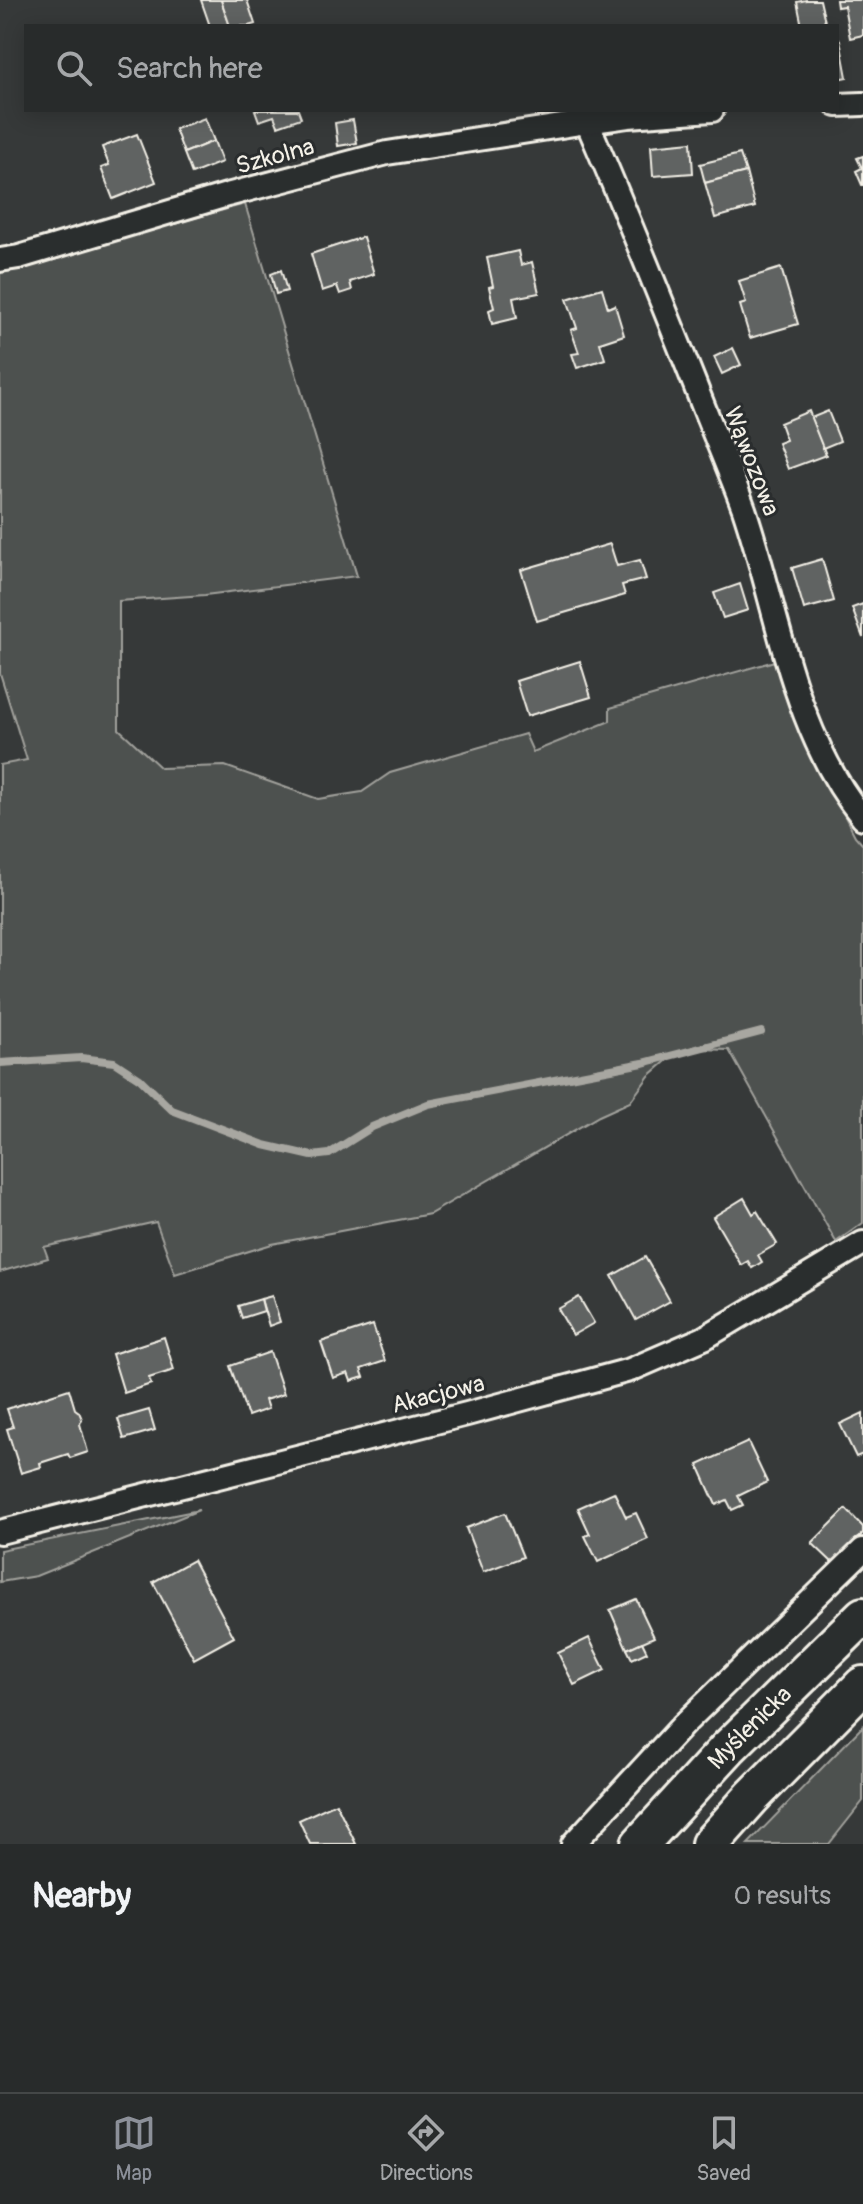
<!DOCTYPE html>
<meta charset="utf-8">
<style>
body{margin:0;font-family:Pangolin,sans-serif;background:#343737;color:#f1f3f6}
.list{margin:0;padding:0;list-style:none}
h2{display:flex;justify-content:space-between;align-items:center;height:104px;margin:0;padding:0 32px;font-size:34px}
h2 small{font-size:26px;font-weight:400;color:#a5a7a9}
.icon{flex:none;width:44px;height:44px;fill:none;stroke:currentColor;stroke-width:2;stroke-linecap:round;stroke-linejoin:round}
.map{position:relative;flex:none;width:863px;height:1844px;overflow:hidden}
.search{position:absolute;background:#282b2b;box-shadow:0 4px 20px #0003;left:24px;right:24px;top:24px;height:88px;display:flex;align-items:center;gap:20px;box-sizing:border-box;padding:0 28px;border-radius:0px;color:#a5a7a9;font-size:30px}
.sheet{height:248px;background:#282b2b}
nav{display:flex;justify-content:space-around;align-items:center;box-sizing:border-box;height:112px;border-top:2px solid #444747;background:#282b2b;font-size:22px;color:#a5a7a9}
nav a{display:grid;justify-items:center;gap:4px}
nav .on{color:#8c9099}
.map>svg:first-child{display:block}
.green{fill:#4e514f;stroke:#a1a19c;stroke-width:2}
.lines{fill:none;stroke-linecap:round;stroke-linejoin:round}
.stream{stroke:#a8a7a1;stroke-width:8}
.building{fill:#616362;stroke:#f4f1e8;stroke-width:2}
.minor-casing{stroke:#f4f1e8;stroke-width:28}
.trunk-casing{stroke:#f4f1e8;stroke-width:42}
.minor{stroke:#2a2d2e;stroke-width:22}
.trunk{stroke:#2a2d2e;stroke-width:36}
.labels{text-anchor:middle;stroke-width:6;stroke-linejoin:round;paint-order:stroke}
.street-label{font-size:24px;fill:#f4f1e8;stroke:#2a2d2e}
</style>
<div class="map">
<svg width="863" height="1844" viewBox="0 0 863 1844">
<rect width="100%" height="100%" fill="#363939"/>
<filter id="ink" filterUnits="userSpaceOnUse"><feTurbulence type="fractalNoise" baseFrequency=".0125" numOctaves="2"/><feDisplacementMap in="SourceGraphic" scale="16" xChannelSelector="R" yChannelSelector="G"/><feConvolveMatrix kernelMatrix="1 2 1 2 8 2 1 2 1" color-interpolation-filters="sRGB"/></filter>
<g filter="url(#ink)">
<!-- green -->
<g class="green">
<path d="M245,204l112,372 -152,19 -86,6v128l42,39 64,-2 93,33 44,-7 28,-19 135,-39 8,18 77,-31v-13l168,-48 44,112 33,64 8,9v378l-27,19 -107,-192 -29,-1 -28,7 -23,20 -19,26 -31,14 -169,98 -158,30 -97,30 -19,-52 -112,25 4,11 -48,14v-507l27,-5 -27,-87v-401z"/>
<path d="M199,1510l-163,66 -36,6v-32z"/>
<path d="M863,1726v75l-34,43h-81z"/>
</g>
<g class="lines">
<!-- stream -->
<path class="stream" d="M0,1063l81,-5 33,4 26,17 32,31 92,35 48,11 17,-2 43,-27 56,-23 215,-41 118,-31"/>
</g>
<!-- building -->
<g class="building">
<path d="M201,0h20l9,26h-20z"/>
<path d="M221,0h26l8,24 -7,2h-18z"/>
<path d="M806,0h14l6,26h-24l-5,-24z"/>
<path d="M836,0h27v35l-13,3 -6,-32 -7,1z"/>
<path d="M840,40l7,37 -10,2v-38z"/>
<path d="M255,110h43l3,8 -23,8 -4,-10 -15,5z"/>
<path d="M205,118l9,23 -30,12 -9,-24z"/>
<path d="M353,120l4,23 -19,3 -3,-23z"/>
<path d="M137,134l19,48 -43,17 -12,-31 8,-3 -7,-18z"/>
<path d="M214,141l8,21 -30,12 -8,-21z"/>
<path d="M691,142l2,31 -40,3 -2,-30z"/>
<path d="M740,154l6,18 -41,11 -5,-19z"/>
<path d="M863,156v29h-1l-6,-14 6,-3 -5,-10z"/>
<path d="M746,172l9,35 -40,11 -10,-35z"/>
<path d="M363,237l11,37 -24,8 2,8 -12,4 -3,-8 -15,5 -11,-37z"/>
<path d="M518,251l3,14 11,-3 7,31 -26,5 4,20 -25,6 -3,-14 5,-2 -5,-21 4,-1 -6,-28z"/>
<path d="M781,268l17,56 -48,14 -10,-33 6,-2 -7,-22z"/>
<path d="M281,270l6,21 -11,3 -5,-20z"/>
<path d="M602,288l6,20 7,-3 9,30 -24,8 5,16 -28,9 -5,-14 7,-1 -8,-23 6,-2 -10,-29z"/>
<path d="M733,348l8,17 -19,9 -8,-17z"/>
<path d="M809,411l17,44 -38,14 -10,-26 8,-3 -6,-17z"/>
<path d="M828,411l12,30 -17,7 -12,-30z"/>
<path d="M610,544l7,22 23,-6 6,19 -24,6 3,10 -88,26 -16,-51z"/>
<path d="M822,559l12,42 -30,8 -12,-41z"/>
<path d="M740,584l8,26 -25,8 -9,-25z"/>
<path d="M863,604v34l-11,-30z"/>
<path d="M580,661l11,36 -64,19 -11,-35z"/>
<path d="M744,1198l9,16 4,-3 20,33 -19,11 4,7 -10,6 -4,-7 -7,4 -28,-48z"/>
<path d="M645,1257l25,44 -34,19 -24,-44z"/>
<path d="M272,1296l8,26 -11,4 -8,-27z"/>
<path d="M579,1297l15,26 -21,12 -15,-26z"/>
<path d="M261,1299l3,12 -22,7 -4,-12z"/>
<path d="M373,1325l12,36 -24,8 3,8 -13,4 -3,-8 -15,5 -12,-36z"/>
<path d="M164,1337l10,33 -25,8 2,6 -27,9 -12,-39z"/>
<path d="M270,1352l14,42 -19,6 3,9 -20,7 -18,-50z"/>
<path d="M69,1389l6,20 4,3 3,7 -2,5 8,28 -18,6 -2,-4 -28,9 1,4 -20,6 -14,-44 6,-2 -6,-18z"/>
<path d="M149,1410l6,20 -31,9 -6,-20z"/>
<path d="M863,1413v41l-7,3 -16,-33z"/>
<path d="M748,1442l19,40 -29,14 5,9 -11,5 -5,-10 -11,5 -18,-40z"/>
<path d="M614,1492l12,25 10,-4 12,26 -50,23 -13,-26 5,-2 -12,-26z"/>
<path d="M846,1509l17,18v6l-30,30 -21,-20z"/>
<path d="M505,1513l18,44 -40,15 -17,-44z"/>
<path d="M193,1560l41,77 -40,22 -41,-77z"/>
<path d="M636,1599l18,38 -27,12 -17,-39z"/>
<path d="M589,1638l16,32 -31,15 -16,-32z"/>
<path d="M642,1642l5,10 -15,7 -5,-10z"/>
<path d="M336,1803l20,41h-46l-11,-24z"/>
</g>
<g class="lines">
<!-- minor casing -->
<g class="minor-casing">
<g id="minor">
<path d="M837,105l26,-1"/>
<path d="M587,122c38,87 73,175 108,263 16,42 34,83 49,124 35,104 48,222 119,309"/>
<path d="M0,260l19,-3 208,-62 160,-42 200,-31 41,-6 84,-6"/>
<path d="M0,1532l467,-118 163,-44 74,-32 159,-95"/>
<path d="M573,1844l110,-119 180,-175"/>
</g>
</g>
<!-- trunk casing -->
<g class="trunk-casing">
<g id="trunk">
<path id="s1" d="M640,1844l88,-96 135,-132"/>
<path d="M710,1844l42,-47 111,-112"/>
</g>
</g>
<!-- minor -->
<use href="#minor" class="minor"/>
<!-- trunk -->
<use href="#trunk" class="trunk"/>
</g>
</g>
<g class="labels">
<!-- street labels -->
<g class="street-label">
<text transform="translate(275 156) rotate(-15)" y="8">Szkolna</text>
<text transform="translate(752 461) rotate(69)" y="8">Wąwozowa</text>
<text transform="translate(438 1394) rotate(-14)" y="8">Akacjowa</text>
<text dy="8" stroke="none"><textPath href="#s1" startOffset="160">Myślenicka</textPath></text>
</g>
</g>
</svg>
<div class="search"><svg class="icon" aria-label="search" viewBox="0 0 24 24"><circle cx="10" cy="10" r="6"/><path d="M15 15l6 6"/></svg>Search here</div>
</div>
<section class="sheet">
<h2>Nearby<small>0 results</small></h2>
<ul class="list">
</ul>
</section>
<nav>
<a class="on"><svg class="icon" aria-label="map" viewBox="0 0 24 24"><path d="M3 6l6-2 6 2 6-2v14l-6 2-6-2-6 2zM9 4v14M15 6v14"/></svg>Map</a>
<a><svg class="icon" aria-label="directions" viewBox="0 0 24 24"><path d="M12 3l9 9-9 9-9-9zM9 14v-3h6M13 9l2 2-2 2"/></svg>Directions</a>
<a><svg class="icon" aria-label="saved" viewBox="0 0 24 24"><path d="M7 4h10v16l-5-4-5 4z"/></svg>Saved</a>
</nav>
